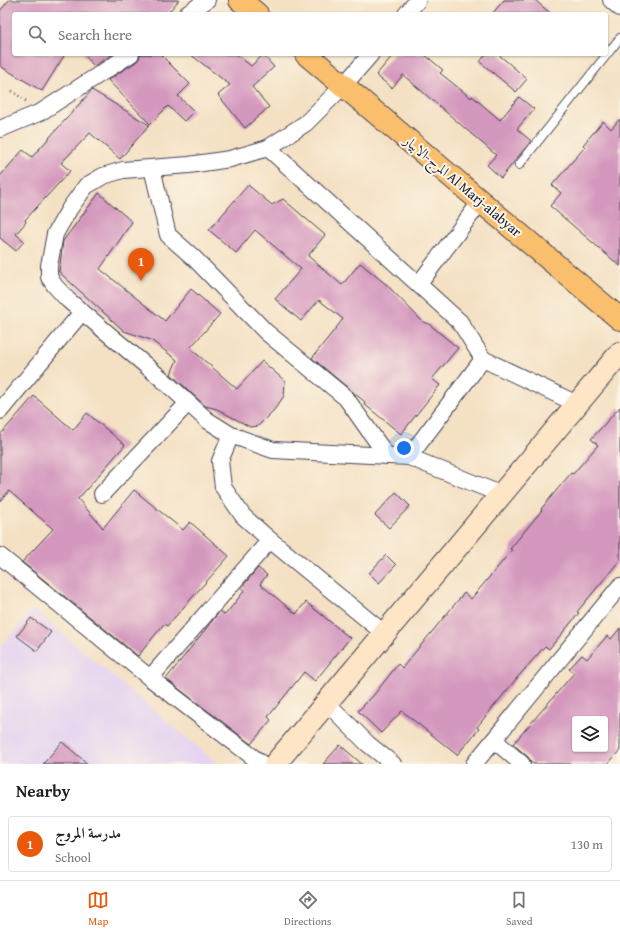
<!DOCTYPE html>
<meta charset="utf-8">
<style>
body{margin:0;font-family:"Gentium Book Plus",Amiri,serif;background:#f2f2f2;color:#222}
.controls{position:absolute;right:12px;bottom:12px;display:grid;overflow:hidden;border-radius:4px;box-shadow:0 1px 3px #0004}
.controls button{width:36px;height:36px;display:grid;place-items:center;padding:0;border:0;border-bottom:1px solid #e0e0e0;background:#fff;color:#222;font:20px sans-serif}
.you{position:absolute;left:404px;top:448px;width:14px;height:14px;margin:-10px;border:3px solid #fff;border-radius:50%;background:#1a73e8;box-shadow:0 0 0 6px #1a73e833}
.badge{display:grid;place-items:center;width:26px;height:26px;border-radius:50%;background:#ea580c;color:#fff;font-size:13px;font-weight:700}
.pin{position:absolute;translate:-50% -33px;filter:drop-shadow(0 1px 2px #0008)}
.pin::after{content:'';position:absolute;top:21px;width:14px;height:12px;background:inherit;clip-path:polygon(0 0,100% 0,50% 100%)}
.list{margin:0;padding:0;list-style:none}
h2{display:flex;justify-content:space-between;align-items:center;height:52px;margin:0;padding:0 16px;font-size:17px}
h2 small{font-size:13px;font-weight:400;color:#767676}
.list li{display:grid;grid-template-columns:26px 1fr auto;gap:12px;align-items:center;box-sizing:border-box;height:56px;margin:0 8px 8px;padding:0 8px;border:1px solid #e0e0e0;border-radius:4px}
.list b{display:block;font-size:15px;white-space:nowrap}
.list p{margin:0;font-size:13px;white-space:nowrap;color:#767676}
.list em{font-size:13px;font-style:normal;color:#767676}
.icon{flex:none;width:22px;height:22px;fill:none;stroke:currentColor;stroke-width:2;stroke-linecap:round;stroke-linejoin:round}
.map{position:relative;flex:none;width:620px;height:764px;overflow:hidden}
.search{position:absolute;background:#fff;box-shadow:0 1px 3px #0004;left:12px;right:12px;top:12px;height:44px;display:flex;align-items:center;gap:10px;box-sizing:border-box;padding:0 14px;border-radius:4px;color:#767676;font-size:15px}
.sheet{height:116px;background:#fff}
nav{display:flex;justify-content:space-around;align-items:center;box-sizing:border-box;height:56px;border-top:1px solid #e0e0e0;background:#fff;font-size:11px;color:#767676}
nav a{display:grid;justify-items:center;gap:2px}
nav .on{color:#ea580c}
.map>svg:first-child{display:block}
.built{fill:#e5d3f1}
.building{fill:#d498be;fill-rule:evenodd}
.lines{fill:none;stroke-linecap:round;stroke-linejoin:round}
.lane-casing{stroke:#423f50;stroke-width:10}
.street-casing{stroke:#423f50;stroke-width:18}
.secondary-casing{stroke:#423f50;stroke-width:24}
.primary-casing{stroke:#423f50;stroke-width:24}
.path{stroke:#423f50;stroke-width:2.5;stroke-dasharray:1 3;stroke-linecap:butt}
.lane{stroke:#fff;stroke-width:8}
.street{stroke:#fff;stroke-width:16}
.secondary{stroke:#fde5c5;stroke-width:22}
.primary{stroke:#f9bf6d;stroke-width:22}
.labels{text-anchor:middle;stroke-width:4;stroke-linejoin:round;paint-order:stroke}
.street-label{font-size:14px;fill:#22223b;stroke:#fcf5e5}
</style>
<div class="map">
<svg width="620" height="764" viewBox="0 0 620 764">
<rect width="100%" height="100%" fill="#fcf5e5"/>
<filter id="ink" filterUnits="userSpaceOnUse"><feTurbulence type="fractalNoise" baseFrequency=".025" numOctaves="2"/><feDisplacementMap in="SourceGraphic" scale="8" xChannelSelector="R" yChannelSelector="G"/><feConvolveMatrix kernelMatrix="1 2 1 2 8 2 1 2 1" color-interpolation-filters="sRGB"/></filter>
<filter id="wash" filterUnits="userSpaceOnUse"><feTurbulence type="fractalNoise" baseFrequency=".012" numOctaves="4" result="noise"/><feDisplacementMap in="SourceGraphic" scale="16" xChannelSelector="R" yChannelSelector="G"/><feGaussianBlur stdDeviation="0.9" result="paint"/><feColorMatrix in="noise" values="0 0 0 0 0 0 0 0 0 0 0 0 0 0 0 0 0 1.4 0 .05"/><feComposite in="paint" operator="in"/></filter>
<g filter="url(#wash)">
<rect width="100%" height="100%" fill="#f4e1c4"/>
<!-- built -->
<path class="built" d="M33,609l185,155h-218v-117z"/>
<g id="blocks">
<!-- building -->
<g class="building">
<path d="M9,0h170l-12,14h-153v40h51l-23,37 -42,-25v-55z"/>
<path d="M504,0h31l16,14h-59z"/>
<path d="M83,54h30l-19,12z"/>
<path d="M140,54h20l30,30 -12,12 16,15 -10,10 -16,-15 -18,18 -42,-44 28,-18 3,-3z"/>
<path d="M190,54h46l15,12 12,-11 11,12 -22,20 17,20 -24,21 -27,-33 12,-10z"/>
<path d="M394,54h30l19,16 -3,3 31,25 1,-2 28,24 19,-23 15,12 -17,20 14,12 -30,37 -14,-13 9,-10 -93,-80 -11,13 -16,-13z"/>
<path d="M486,54h12l29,25 -11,13 -36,-30z"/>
<path d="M92,90l57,35 -29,34 -30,-26 -29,30 9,8 -45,49 1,2 -10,12 8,7 -8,10 -16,-13v-62l23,-26 9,7z"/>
<path d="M620,119v147l-70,-60 11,-13 -9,-8 33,-38 -2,-2 20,-24 8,8z"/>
<path d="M248,185l24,20 11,-6 42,36 -17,21 34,29 18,-22 27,22 36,37 6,2 29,24 -26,31 8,6 -39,49 -37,-30 1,-2 -53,-44 31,-39 -24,-19 -18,21 -26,-22 26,-30 -46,-39 -19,23 -27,-23z"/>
<path d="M99,193l33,29 -32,47 65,52 26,-32 29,25 -30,34 47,41 25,-28 23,20 -1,15 -10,14 -16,16 -8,1 -33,-18 -12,-3 -34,-32 6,-14 -26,-20 -27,-9 -65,-59 4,-31z"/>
<path d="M34,396l39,34 14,-17 38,32 -47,54 25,29 31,-38 49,40 7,-8 39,34 -62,70 -3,-2 -26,32 -116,-94 31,-33 -44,-38 -9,11v-67z"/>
<path d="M620,407v153l-43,52 2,1 -30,36 -4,-3 -28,32 -40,49 2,2 -22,26 -55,-44 -21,22 -23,-22 15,-15 25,-32 4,4 62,-75 7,6 41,-49 -2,-1 32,-39 -1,-1 30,-36 2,1 25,-29 -7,-6z"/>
<path d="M396,492l14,14 -21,22 -14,-13z"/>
<path d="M386,555l10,10 -17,18 -10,-10z"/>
<path d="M258,568l9,7 -7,9 36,30 10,-12 44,36 -35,43 -11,-9 -36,45 3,3 -20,24 -85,-65 54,-68 5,4 20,-25 -4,-2z"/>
<path d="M31,618l20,14 -14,19 -20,-15z"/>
<path d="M620,628v122l-12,14h-75l-5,-7 -15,-13 61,-71 -5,-4 13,-14 5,4 20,-23 4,3zM575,719h30v30h-30z"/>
<path d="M62,742l26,22h-45z"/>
<path d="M340,745l22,19h-39z"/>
</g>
</g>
</g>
<g filter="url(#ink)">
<use href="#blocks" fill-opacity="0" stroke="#423f50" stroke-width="1"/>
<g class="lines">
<!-- lane casing -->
<g class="lane-casing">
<path id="lane" d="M519,165l101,-127"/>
</g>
<!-- street casing -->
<g class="street-casing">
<g id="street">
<path d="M611,0l9,8"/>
<path d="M187,14l20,-14"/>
<path d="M406,14l12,-14"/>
<path d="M371,54l-27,31 -38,38 -38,25 -38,11 -41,6 -66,5 -20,6 -17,10 -16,22 -15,26 -6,32v11l6,9 13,14 94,79 45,41 24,15 42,15 136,7 91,37"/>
<path d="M0,129l41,-17 90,-58"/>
<path d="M268,148l192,174 23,37 -74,98"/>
<path d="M152,168l16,67 26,23 72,74 80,66 41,58"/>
<path d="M419,284l62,-83"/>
<path d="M483,359l94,45"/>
<path d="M0,411l82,-99"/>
<path d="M231,435l-11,26 3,26 20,29 27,24 115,94"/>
<path d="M102,494l86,-91"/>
<path d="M0,556l150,122 112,86"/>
<path d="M150,678l120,-138"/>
<path d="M327,703l41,41 25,20"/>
<path d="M494,740l28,24"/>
<path d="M474,764l146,-178"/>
</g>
</g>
<!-- secondary casing -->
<g class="secondary-casing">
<path id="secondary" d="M275,764l345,-411"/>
</g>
<!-- primary casing -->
<g class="primary-casing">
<g id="primary">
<path d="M240,0l17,14"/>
<path d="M306,54l314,265"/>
</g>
</g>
<!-- path -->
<path class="path" d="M12,91l14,10"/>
<!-- lane -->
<use href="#lane" class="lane"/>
<!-- street -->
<use href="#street" class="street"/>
<!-- secondary -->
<use href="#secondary" class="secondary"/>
<!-- primary -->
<use href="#primary" class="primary"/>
</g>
</g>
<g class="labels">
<!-- street labels -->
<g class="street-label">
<text transform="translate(463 186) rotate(40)" y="5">المرج-الابيار Al Marj-alabyar</text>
</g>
</g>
</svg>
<div class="controls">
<button><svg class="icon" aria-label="layers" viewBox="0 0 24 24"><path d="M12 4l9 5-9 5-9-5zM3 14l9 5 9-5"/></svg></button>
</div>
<div class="you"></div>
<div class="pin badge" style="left:141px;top:281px">1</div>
<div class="search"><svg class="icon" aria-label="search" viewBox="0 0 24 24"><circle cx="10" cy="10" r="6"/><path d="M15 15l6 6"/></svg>Search here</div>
</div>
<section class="sheet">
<h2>Nearby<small></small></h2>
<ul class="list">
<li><span class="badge">1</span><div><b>مدرسة المروج</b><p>School</p></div><em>130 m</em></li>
</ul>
</section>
<nav>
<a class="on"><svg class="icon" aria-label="map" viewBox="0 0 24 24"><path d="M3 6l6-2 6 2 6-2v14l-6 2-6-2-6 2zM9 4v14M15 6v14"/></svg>Map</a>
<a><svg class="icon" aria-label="directions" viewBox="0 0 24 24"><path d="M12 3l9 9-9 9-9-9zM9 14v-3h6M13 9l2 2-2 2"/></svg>Directions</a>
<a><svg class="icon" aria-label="saved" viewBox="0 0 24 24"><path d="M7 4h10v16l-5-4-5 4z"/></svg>Saved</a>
</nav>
